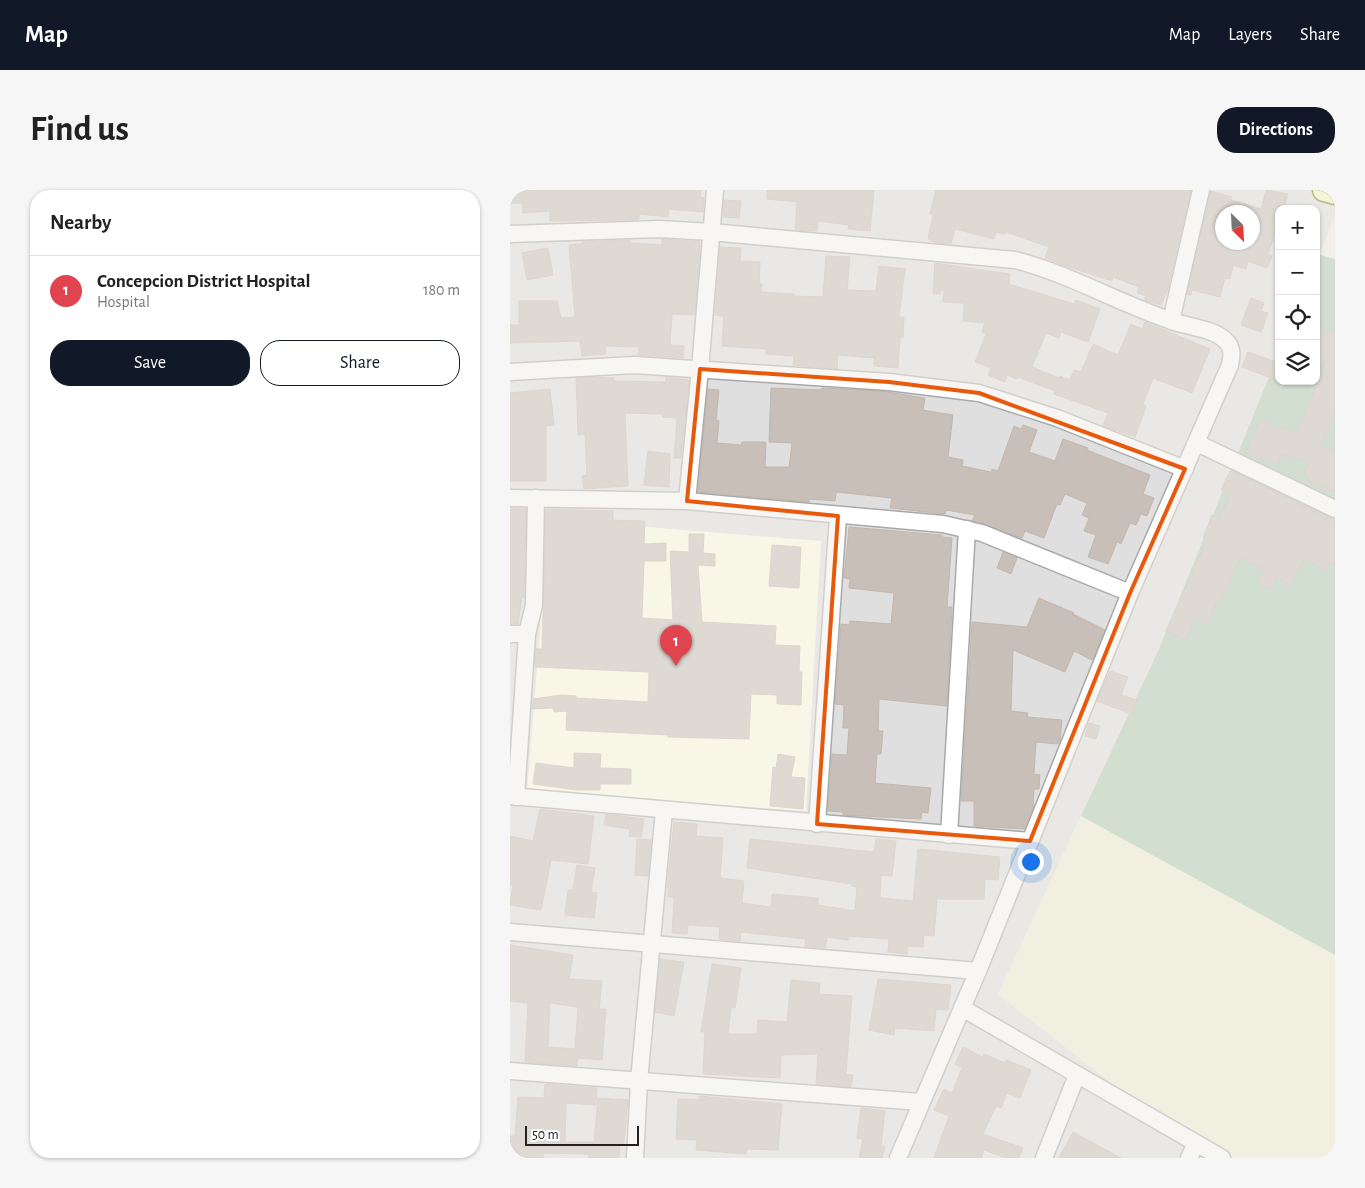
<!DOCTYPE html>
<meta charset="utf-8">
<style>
body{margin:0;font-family:"Alegreya Sans",sans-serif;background:#f6f6f6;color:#222}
.controls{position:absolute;right:15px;top:15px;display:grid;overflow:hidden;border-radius:10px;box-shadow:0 1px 4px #0004}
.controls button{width:45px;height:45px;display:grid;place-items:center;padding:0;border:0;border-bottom:1px solid #e0e0e0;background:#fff;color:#222;font:25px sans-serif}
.compass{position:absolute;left:705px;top:15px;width:45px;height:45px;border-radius:50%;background:#fff;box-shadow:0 1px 4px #0004;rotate:156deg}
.scale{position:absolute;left:15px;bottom:12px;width:114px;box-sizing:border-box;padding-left:5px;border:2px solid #222;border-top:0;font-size:14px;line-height:18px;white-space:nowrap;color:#222;-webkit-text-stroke:4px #fff;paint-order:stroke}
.you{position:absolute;left:520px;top:671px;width:18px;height:18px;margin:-12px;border:4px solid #fff;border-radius:50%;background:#1a73e8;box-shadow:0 0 0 8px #1a73e833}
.badge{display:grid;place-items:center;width:32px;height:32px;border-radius:50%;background:#111827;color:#fff;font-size:16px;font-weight:700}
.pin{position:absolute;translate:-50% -41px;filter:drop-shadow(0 1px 2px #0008)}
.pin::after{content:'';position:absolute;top:26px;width:18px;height:15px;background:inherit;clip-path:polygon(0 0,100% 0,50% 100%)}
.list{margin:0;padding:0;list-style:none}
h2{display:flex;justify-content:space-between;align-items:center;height:65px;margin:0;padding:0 20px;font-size:21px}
h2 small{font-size:16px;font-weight:400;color:#767676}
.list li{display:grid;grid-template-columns:32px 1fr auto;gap:15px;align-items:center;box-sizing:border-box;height:70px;padding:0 20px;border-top:1px solid #e0e0e0}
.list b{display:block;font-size:19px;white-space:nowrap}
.list p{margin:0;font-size:16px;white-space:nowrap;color:#767676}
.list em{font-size:16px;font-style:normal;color:#767676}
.actions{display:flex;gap:10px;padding:15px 20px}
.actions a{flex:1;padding:11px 0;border:1px solid #111827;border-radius:20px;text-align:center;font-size:18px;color:#111827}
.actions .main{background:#111827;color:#fff}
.icon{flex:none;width:28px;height:28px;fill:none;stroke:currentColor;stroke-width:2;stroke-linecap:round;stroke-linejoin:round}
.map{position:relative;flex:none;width:825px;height:968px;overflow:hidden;border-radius:20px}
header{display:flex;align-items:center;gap:30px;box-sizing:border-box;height:70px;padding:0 25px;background:#111827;color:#fff}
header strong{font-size:24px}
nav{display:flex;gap:28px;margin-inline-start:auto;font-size:18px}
.intro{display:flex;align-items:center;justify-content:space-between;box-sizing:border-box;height:120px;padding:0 30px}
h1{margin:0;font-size:35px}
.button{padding:12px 22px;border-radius:20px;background:#111827;color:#fff;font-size:18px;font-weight:700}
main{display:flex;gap:30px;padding:0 30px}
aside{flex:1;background:#fff;border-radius:20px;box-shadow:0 1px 4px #0004}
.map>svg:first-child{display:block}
.residential{fill:#e0dfdf;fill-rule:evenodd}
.education{fill:#feffe5}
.farmland{fill:#edf0d5}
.cemetery{fill:#aacbb0}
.building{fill:#c7bfb8;stroke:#c4b7ab;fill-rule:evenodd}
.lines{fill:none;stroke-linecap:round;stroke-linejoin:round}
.street-casing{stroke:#a9a9a9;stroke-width:19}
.secondary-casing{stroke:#6d7d05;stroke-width:25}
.street{stroke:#fff;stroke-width:16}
.secondary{stroke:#f5fabf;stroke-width:22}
.marked{fill:none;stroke:#e8590c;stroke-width:4;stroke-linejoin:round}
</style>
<header>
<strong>Map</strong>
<nav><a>Map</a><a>Layers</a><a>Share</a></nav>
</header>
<div class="intro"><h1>Find us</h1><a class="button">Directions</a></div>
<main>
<aside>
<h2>Nearby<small></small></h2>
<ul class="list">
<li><span class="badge" style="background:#e0444e">1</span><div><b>Concepcion District Hospital</b><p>Hospital</p></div><em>180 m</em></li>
</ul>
<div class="actions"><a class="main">Save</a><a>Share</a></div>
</aside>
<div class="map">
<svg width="825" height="968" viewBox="0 0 825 968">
<rect width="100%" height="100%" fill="#f2efe9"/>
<!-- residential -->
<path class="residential" d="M0,0h825v26l-19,46v-53h-37v146l-120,294 -161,345 209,164h-697zM712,22h30v30h-30z"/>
<!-- education -->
<path class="education" d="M39,329l272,22 -15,270 -279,-19z"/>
<!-- farmland -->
<path class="farmland" d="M571,626l254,139v203h-99l-107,-61 -131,-103z"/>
<!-- cemetery -->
<path class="cemetery" d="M806,64l19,5v696l-254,-139 78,-167 120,-297v29h37z"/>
<!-- building -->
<g class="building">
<path d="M0,0h191l-1,7 4,1 -1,14 -34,-3 -1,8 -29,-3v5l-8,1 -81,1v-10l-27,2 -1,-10h-12z"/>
<path d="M257,0h107l-4,41 -22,-2 1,-4 -31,-4 -1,10 -22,-1 2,-28 -30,-3z"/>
<path d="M426,0h255l-23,99 -7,16 -16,-5 1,-4 -9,-3 2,-6 -26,-10 -1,4 -52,-17 -15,-6 4,-11 -43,-15 -1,2 -9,-2 -2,7 -39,-10 -4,15 -15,-1 -8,-4 5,-24 -3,-1z"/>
<path d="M756,0l22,4 -4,15h-5v13l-11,32 4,2 -5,12 -19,-7 -2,8 -13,-4 -3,14 -5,-1 -5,19 -28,-7 -1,5 -4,-1 24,-103 21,6 -1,3 30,9zM712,22h30v30h-30z"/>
<path d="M214,10l17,1 -2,17 -16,-1z"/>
<path d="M152,49l38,3v4l-5,69 -23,-1 -2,31 14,1 -1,12 -45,-3 1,-8 -34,-1 1,8 -24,2 -2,-15 -70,2v-18h9v-24h38l4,17 14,-1 -6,-72 13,-1v-2l48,-2v3l32,2z"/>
<path d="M210,57l21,1 -1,13 20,1 -1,22h3l-1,8 33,2v2l29,1 3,-41 24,1 -3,33 29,1 3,-25 26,3 -6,48h5l-1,20h-3l-2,31 -24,-2v-8l-36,-3 -1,14 -44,-4 1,-9 -28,-2v-5l-44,-3 2,-30 -9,-1z"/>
<path d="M38,58l5,27 -26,5 -5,-27z"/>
<path d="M425,73l75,11 -1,10 65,20 2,-4 24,9 -12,33 -27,-10 -2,6 -13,-5 -14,34 27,11 1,-2 10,4 4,-10 7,2 12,-28 25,11 13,-31 11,5 3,-7 65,27 -18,44 -39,-15 -10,26 3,2 -11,31 -32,-11 5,-13 -54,-19 1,-3 -37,-14 -1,2 -10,-4 -2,7 -17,-7 3,-7 -16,-6 11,-28 -4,-2 3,-9 -22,-2 1,-18 -21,-1 1,-11 -4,-1v4l-7,-1z"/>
<path d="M741,108l13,5 -3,8 7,2 -7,19 -20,-7z"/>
<path d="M806,136l19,7v80l-15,33 15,5v41l-26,-10 -5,-10 7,-9 -30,-9 -4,10 -32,-12 15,-32 37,13 27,-67 -8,-2z"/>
<path d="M738,162l31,11v18l-37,-14z"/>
<path d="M83,187l21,1v3l52,1v-5l23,3 -8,78h-7l3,-40 -14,-1v-3l-38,-1 3,73 -44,3 -2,-13 5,-1 -2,-41 -7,1 -2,-57z"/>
<path d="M261,198l50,2 1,-2 59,3 44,7 -2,12 30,5 -5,42 15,3 -1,6 29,6 1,-3 6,2 16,-45 7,3 2,-4 14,5 -8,22 26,9 8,-22 25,9 -1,2 63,25 -7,19 11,4 -7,18 -6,-2 -5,11 -6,-2 -9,21 -4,-2 -9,22 -20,-7 8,-22 -12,-4 5,-13 -7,-3 5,-12 -22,-9 -5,11 -3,-1 -13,34 -19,-7 -3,7 -50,-17 3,-6 -29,-5 -1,4 -55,-6 2,-10 -56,-6 -1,9 -26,-2v3l-111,-10 10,-103 11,1 -3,30 3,1 -2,22 24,2 1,-3h24l-1,25h24l3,-24 -23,-1z"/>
<path d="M40,199l4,36 -8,1v55h-36v-88z"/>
<path d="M138,261l22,3 -1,33 -25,-2z"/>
<path d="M720,281l105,50v44l-5,-3 -5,8 -21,-11 -13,26 -15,-7 -5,11 -15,-7 8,-12 -24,-12 -17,38 -2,-1 -15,29 -11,-6 -10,22 -19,-9 41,-91 -4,-2 9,-23 7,3 12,-24 -10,-4z"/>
<path d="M0,319h16l-2,89 -2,-1 -4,27h-8z"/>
<path d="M36,319l67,2v9l32,1 -1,23 22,-1v18h-22l-2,57 31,2 -3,-69 19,1v-18h15l-1,19 12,1v12l-17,-1 4,57 74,4 -1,19 25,1 -1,26h3l-1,33 -24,-1v-9l-26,-1 -2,45 -81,-2v-2l-102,-5 1,-19 -13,1 -1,-4 -21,1 1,-10 28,-4 15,1v2l72,4 1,-30 -114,-5 1,-18h6z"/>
<path d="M339,337l93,8v2l10,1 -5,69h5l-5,99 -68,-7 -1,32h5l-2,23h-4l-2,29 56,5 -3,25 -6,-1 -1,7 -78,-4v-3l-15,-1 4,-57 15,1 2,-27h-6l1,-23 -9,-1 6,-80 8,1 1,-4 41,3 3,-31 -45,-5 1,-9 -6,-1z"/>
<path d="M262,355l29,2 -2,41 -30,-2z"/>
<path d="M493,362l14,6 -6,16 -14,-6z"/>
<path d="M529,408l35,15 -1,1 32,16 -13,30 -18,-9 -9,21 -52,-22 -2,61 17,2 -1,4 35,3 -2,21 -2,3 -22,-2 -2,32 6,1 -1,14h-5l-1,19 -9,21 -50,-3v-25h-13l11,-179 55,5z"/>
<path d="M600,481l18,6 -7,18 16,5 -5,14 -35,-13z"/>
<path d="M579,533l11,3 -4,13 -11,-3z"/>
<path d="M64,563l27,1 -1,14 31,1v15h-31v6h-23l-44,-6 3,-21 38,5z"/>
<path d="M268,564l17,3 -4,20 14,1 -2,31 -33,-3 3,-39 3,1z"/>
<path d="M30,619l54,7 -6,48 -37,-4 -10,50 -31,-5 3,-20h-3v-49l23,5z"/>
<path d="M96,624l38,5 -3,18 -12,-1 1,-7 -26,-4z"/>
<path d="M164,632l23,2 -1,12 27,2 -3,40 24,3 -2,22 29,4 1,-13 46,4v7l37,6 2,-24 -5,-1v-2l-105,-16 3,-29 124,13 2,-13 20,2 -4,35 -11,-1 -1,23 33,3 5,-52 82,8 -2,23 -13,-1 -1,20h-47l-3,37 -10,-1 -1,12 -15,-1 -1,8 -19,-2 1,-13 -41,-3v4l-21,-3 -2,11 -20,-1 1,-8 -65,-7 -1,9 -21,-2 1,-12 -32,-2 -1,9 -15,-1 2,-36h-6v-19z"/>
<path d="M127,649l14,1 -3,36 -13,-1z"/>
<path d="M67,675l18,3 -4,24 6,1 -3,25 -29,-3 3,-25h5z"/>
<path d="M0,755l63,10 -4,24 33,2 -3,28h7l-4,51 -24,-2 -1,8 -52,-4 3,-59 -18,-2zM40,813l28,4 -3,42 -27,-2z"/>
<path d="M150,769l24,3 -10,54 -19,-4z"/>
<path d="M202,774l29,4 -6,40 -4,-1 -3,27h29l1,-14 29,2 4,-42 29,3 -1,11 33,2 -6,78 7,1 -2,12 -35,-3 2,-30 -37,1 -1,23 -77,-4 2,-42h-4z"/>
<path d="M368,789l73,6 -3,25 -12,-1 -2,22 -39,-3 -1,7 -25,-5z"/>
<path d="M453,857l20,10 1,-3 21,9 1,-3 25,10 -11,28 -13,-5 -6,15 -5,-2 -13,28 40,14 -4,10h-13l-22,-8 -3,8h-47l15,-42 -15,-6 10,-21 8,4 10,-25 -7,-4z"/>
<path d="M35,894l52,4 -1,17 -30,-2 -1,39h29l4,-44 30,2 -4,43h-4l-1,15h-30v-4l-46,-1v5h-33v-22h5l3,-39 26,1z"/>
<path d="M189,906l83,8 -4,46 -31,-1 -1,5 -50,-4 1,-10 -21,-1 2,-40 21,1z"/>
<path d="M351,918l24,3 -4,35 4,1 -3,11h-23l4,-19 -6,-1z"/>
<path d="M563,942l48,26h-62z"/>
</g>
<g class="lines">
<!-- street casing -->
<g class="street-casing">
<g id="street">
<path d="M0,44l149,-5 52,3 304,28c55,14 103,43 157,61 16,6 40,7 53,19 8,7 7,16 5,25l-100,228 -152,378 -80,187"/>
<path d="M661,131l30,-131"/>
<path d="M0,182l124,-7 255,17 90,11 78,25 128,51"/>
<path d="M687,253l138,66"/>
<path d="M0,308l177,3 256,23 39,9 148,60"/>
<path d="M177,311l13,-132 15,-179"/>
<path d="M0,444h17l7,-29 2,-107"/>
<path d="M0,606l520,45"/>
<path d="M6,607l11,-163"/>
<path d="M307,634l21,-308"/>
<path d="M439,645l18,-306"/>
<path d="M0,742l468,39"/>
<path d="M452,818l260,150"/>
<path d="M0,881l411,31"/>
<path d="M125,968l4,-77 25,-271"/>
<path d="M534,968l33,-83"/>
<path d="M679,968l7,-15"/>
</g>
</g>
<!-- secondary casing -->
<g class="secondary-casing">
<path id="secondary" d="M814,0l11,3"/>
</g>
<!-- street -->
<use href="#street" class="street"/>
<!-- secondary -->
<use href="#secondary" class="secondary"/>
</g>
<!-- marked area -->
<path d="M0 0H825V968H0ZM190,179l189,13 90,11 206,76 -55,124 -100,248 -213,-17 21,-308 -151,-15z" fill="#f2efe9" fill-opacity=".55" fill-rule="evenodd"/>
<path class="marked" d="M190,179l189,13 90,11 206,76 -55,124 -100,248 -213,-17 21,-308 -151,-15z"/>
</svg>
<div class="controls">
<button>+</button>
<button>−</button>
<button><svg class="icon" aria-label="locate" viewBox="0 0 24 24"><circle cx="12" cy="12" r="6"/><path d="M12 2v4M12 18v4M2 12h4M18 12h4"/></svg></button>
<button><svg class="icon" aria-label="layers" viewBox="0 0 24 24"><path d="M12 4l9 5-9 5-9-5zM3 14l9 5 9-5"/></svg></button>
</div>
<svg class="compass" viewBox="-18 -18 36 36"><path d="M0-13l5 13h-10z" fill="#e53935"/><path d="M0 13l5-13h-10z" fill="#767676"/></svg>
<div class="scale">50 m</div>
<div class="you"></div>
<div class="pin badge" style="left:166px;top:476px;background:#e0444e">1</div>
</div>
</main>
